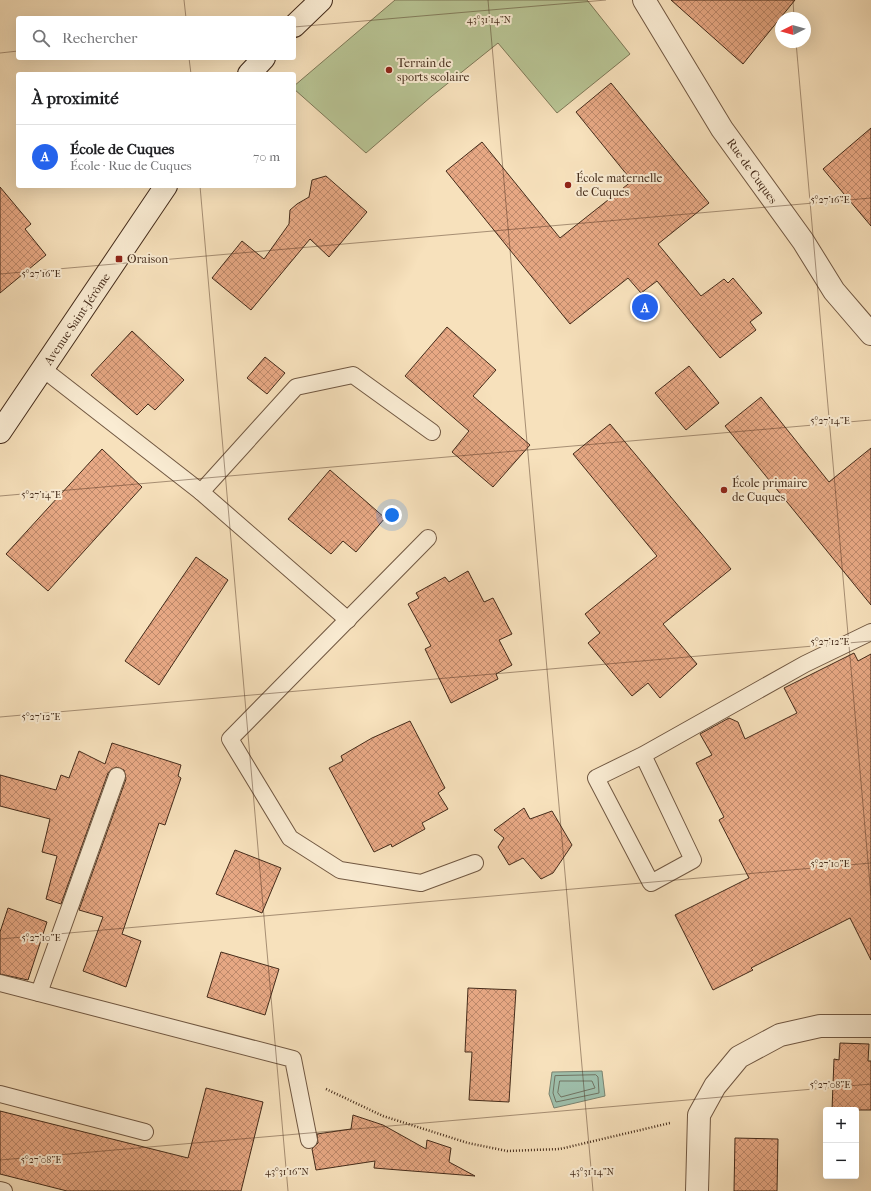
<!DOCTYPE html>
<html lang="fr">
<meta charset="utf-8">
<style>
body{margin:0;font-family:"IM FELL French Canon",serif;background:#f2f2f2;color:#202124}
.controls{position:absolute;right:12px;bottom:12px;display:grid;overflow:hidden;border-radius:4px;box-shadow:0 4px 16px #0002}
.controls button{width:36px;height:36px;display:grid;place-items:center;padding:0;border:0;border-bottom:1px solid #e0e0e0;background:#fff;color:#202124;font:20px sans-serif}
.compass{position:absolute;left:775px;top:12px;width:36px;height:36px;border-radius:50%;background:#fff;box-shadow:0 4px 16px #0002;rotate:265deg}
.you{position:absolute;left:392px;top:515px;width:14px;height:14px;margin:-10px;border:3px solid #fff;border-radius:50%;background:#1a73e8;box-shadow:0 0 0 6px #1a73e833}
.badge{display:grid;place-items:center;width:26px;height:26px;border-radius:50%;background:#2563eb;color:#fff;font-size:13px;font-weight:700}
.pin{position:absolute;translate:-50% -50%;border:2px solid #fff;box-shadow:0 1px 4px #0006}
.list{margin:0;padding:0;list-style:none}
h2{display:flex;justify-content:space-between;align-items:center;height:52px;margin:0;padding:0 16px;font-size:17px}
h2 small{font-size:13px;font-weight:400;color:#757577}
.list li{display:grid;grid-template-columns:26px 1fr auto;gap:12px;align-items:center;box-sizing:border-box;height:64px;padding:0 16px;border-top:1px solid #e0e0e0}
.list b{display:block;font-size:15px;white-space:nowrap}
.list p{margin:0;font-size:13px;white-space:nowrap;color:#757577}
.list em{font-size:13px;font-style:normal;color:#757577}
.icon{flex:none;width:22px;height:22px;fill:none;stroke:currentColor;stroke-width:2;stroke-linecap:round;stroke-linejoin:round}
.map{position:relative;flex:none;width:871px;height:1191px;overflow:hidden}
.search{position:absolute;background:#fff;box-shadow:0 4px 16px #0002;left:16px;top:16px;width:280px;height:44px;display:flex;align-items:center;gap:10px;box-sizing:border-box;padding:0 14px;border-radius:4px;color:#757577;font-size:15px}
.panel{position:absolute;background:#fff;box-shadow:0 4px 16px #0002;left:16px;top:72px;width:280px;height:116px;border-radius:4px}
.map>svg:first-child{display:block}
.green{fill:#b8c494;stroke:#7e7857}
.water{fill:#9ebeaa;stroke:#7a8370}
.lines{fill:none;stroke-linecap:round;stroke-linejoin:round}
.shore{stroke:#717462;stroke-width:1}
.building{fill:url(#building-cross-hatch);stroke:#442b1a}
.lane-casing{stroke:#715842;stroke-width:18}
.street-casing{stroke:#715842;stroke-width:24}
.secondary-casing{stroke:#442b1a;stroke-width:24}
.path{stroke:#442b1a;stroke-width:2.5;stroke-dasharray:1 2;stroke-linecap:butt}
.lane{stroke:#faecd3;stroke-width:16}
.street{stroke:#faecd3;stroke-width:22}
.secondary{stroke:#faecd3;stroke-width:22}
.ticks{fill:none;stroke:#442b1a;stroke-width:1;stroke-opacity:0.45}
.poi-dot{fill:#8f2418;stroke:#faecd3;stroke-width:1.5}
.labels{text-anchor:middle;stroke-width:4;stroke-linejoin:round;paint-order:stroke}
.poi-label{font-size:12px;fill:#442b1a;stroke:#faecd3;text-anchor:start}
.street-label{font-size:12px;fill:#442b1a;stroke:#faecd3}
.ticks-label{font-size:10px;text-anchor:middle;fill:#442b1a;stroke:#faecd3;stroke-width:4;stroke-linejoin:round;paint-order:stroke}
</style>
<div class="map">
<svg width="871" height="1191" viewBox="0 0 871 1191">
<defs>
<pattern id="building-cross-hatch" width="8" height="8" patternUnits="userSpaceOnUse"><rect width="8" height="8" fill="#e7a884"/><path d="M0 0l8 8M0 8l8-8" fill="none" stroke="#bd896b"/></pattern>
</defs>
<rect width="100%" height="100%" fill="#f7e1bc"/>
<filter id="stains"><feTurbulence type="fractalNoise" baseFrequency=".005" numOctaves="4"/><feColorMatrix values="0 0 0 0 .2 0 0 0 0 .09 0 0 0 0 .02 0 0 0 .5 -.17"/></filter>
<radialGradient id="worn" r=".72"><stop offset=".6" stop-color="#630" stop-opacity="0"/><stop offset="1" stop-color="#630" stop-opacity=".3"/></radialGradient>
<!-- green -->
<path class="green" d="M395,0h192l43,54 -73,59 -59,-70 -66,53 -66,57 -72,-64v-3z"/>
<!-- water -->
<path class="water" d="M602,1071l3,25 -51,12 -5,-14 3,-22z"/>
<g class="lines">
<!-- shore -->
<g class="shore">
<path d="M596,1075l2,2 1,16 -43,9 -3,-9 2,-17z"/>
<path d="M560,1081h32l3,7 -34,9 -3,-4z"/>
</g>
</g>
<!-- building -->
<g class="building">
<path d="M671,0h124l-52,64z"/>
<path d="M611,83l98,120 -51,41 43,52 23,-17 4,4 5,-5 29,35 -12,9 6,8 -36,28 -63,-77 -16,12 -13,-15 -58,46 -124,-153 36,-29 78,96 72,-57 -56,-69z"/>
<path d="M871,128v98l-48,-57z"/>
<path d="M326,176l41,36 -38,45 -19,-18 -59,71 -39,-32 30,-37 22,18 25,-35 1,-14 7,-6 12,-7 3,-17z"/>
<path d="M0,187l31,37 -6,5 21,26 -46,38z"/>
<path d="M447,327l49,43 -23,26 57,49 -37,42 -41,-35 17,-21 -64,-55z"/>
<path d="M132,331l52,49 -29,30 -7,-6 -11,11 -46,-40z"/>
<path d="M265,357l20,16 -18,21 -20,-16z"/>
<path d="M689,366l30,37 -33,27 -31,-37z"/>
<path d="M761,397l68,85 42,-34v157l-146,-179z"/>
<path d="M610,424l121,145 -68,55 34,40 -37,34 -12,-15 -16,13 -44,-53 12,-10 -15,-19 72,-58 -84,-102z"/>
<path d="M102,449l40,38 -94,104 -42,-37z"/>
<path d="M330,470l55,48 -29,34 -13,-11 -12,13 -43,-35z"/>
<path d="M196,557l32,23 -69,105 -34,-24z"/>
<path d="M468,571l16,31 9,-4 19,36 -13,6 13,25 -16,9 2,5 -47,24 -26,-54 6,-3 -23,-42 11,-6 -3,-5 29,-16 4,5z"/>
<path d="M854,653l4,8 13,-7v306l-21,-42 -99,50 2,2 -40,20 -38,-75 74,-37 -30,-58 5,-3 -28,-54 16,-8 -12,-21 29,-16 9,4 7,17 52,-26 -13,-25z"/>
<path d="M410,721l35,67 -7,5 10,16 -26,14 3,6 -33,18 -1,-3 -17,8 -45,-84 14,-7 -2,-5 31,-18z"/>
<path d="M112,743l69,22 -3,11 3,2 -16,47 -6,-2 -37,111 19,7 -15,46 -43,-16 20,-54 -24,-7 47,-131 -2,-9 -8,-3 -8,6 -47,131 -15,-5 11,-43 -15,-4 8,-33 -50,-13v-31l56,15 5,-15 8,3 10,-27 26,13z"/>
<path d="M524,808l6,11 22,-8 20,34 -19,28 -12,6 -18,-21 -14,7 -11,-18 6,-9 -10,-8z"/>
<path d="M235,850l46,18 -19,45 -46,-19z"/>
<path d="M8,908l39,14 -19,58 -28,-6v-42z"/>
<path d="M221,952l58,17 -14,46 -58,-18z"/>
<path d="M468,988l48,2 -7,112 -40,-2 3,-48h-7z"/>
<path d="M840,1043l29,1 -1,17h3v49h-39l2,-51 5,1z"/>
<path d="M206,1088l57,14 -22,89h-174l-67,-17v-63l188,47z"/>
<path d="M353,1115l30,10 43,24 1,-9 24,8 -2,14 26,14 -101,-8 1,-7 -59,9 -4,-21 6,-6 -1,-9 34,-5z"/>
<path d="M735,1138l43,1 -1,52h-43z"/>
</g>
<g class="lines">
<!-- lane casing -->
<g class="lane-casing">
<g id="lane">
<path d="M43,369l158,123 95,-105 57,-12 79,57"/>
<path d="M201,492l147,128"/>
<path d="M428,538l-198,201 60,99 50,32 81,13 54,-20"/>
<path d="M643,755l50,105 -42,23 -55,-105 47,-23 162,-91 66,-32"/>
<path d="M0,983l293,76 16,81"/>
<path d="M39,993l78,-217"/>
<path d="M0,1094l145,38"/>
<path d="M0,1190l4,1"/>
</g>
</g>
<!-- street casing -->
<g class="street-casing">
<g id="street">
<path d="M644,0l78,129 81,112 31,50 37,43"/>
<path d="M697,1191l2,-76 16,-29 24,-29 41,-22 40,-9h51"/>
</g>
</g>
<!-- secondary casing -->
<g class="secondary-casing">
<g id="secondary">
<path d="M294,26l27,-26"/>
<path d="M249,74l15,-16"/>
<path d="M0,432l166,-246"/>
</g>
</g>
<!-- path -->
<path class="path" d="M326,1089l57,27 85,27 39,8 53,-2 110,-26"/>
<!-- lane -->
<use href="#lane" class="lane"/>
<!-- street -->
<use href="#street" class="street"/>
<!-- secondary -->
<use href="#secondary" class="secondary"/>
</g>
<!-- ticks -->
<path class="ticks" d="M184,0l2,18M488,0l105,1191M793,0l1,18M294,27l312,-27M796,42l75,854M0,53l18,-2M189,58l2,16M200,186l88,1005M0,274l871,-76M0,496l871,-76M0,717l871,-76M0,939l871,-76M0,1160l871,-76"/>
<!-- markers -->
<g class="poi-dot">
<circle cx="389" cy="70" r="4"/>
<circle cx="568" cy="185" r="4"/>
<rect x="115" y="255" width="8" height="8" rx="2"/>
<circle cx="724" cy="490" r="4"/>
</g>
<g class="labels">
<!-- poi labels -->
<g class="poi-label">
<text x="397" y="67">Terrain de<tspan x="397" dy="14">sports scolaire</tspan></text>
<text x="576" y="182">École maternelle<tspan x="576" dy="14">de Cuques</tspan></text>
<text x="127" y="263">Oraison</text>
<text x="732" y="487">École primaire<tspan x="732" dy="14">de Cuques</tspan></text>
</g>
<!-- street labels -->
<g class="street-label">
<text transform="translate(752 171) rotate(54)" y="4">Rue de Cuques</text>
<text transform="translate(77 319) rotate(-56)" y="4">Avenue Saint-Jérôme</text>
</g>
</g>
<g class="ticks-label">
<text x="489" y="23">43°31'14"N</text>
<text x="830" y="203">5°27'16"E</text>
<text x="41" y="277">5°27'16"E</text>
<text x="830" y="424">5°27'14"E</text>
<text x="41" y="498">5°27'14"E</text>
<text x="830" y="645">5°27'12"E</text>
<text x="41" y="720">5°27'12"E</text>
<text x="830" y="867">5°27'10"E</text>
<text x="41" y="941">5°27'10"E</text>
<text x="830" y="1088">5°27'08"E</text>
<text x="41" y="1163">5°27'08"E</text>
<text x="287" y="1175">43°31'16"N</text>
<text x="592" y="1175">43°31'14"N</text>
</g>
<rect width="100%" height="100%" filter="url(#stains)"/>
<rect width="100%" height="100%" fill="url(#worn)"/>
</svg>
<div class="controls">
<button>+</button>
<button>−</button>
</div>
<svg class="compass" viewBox="-18 -18 36 36"><path d="M0-13l5 13h-10z" fill="#e53935"/><path d="M0 13l5-13h-10z" fill="#757577"/></svg>
<div class="you"></div>
<div class="pin badge" style="left:645px;top:307px">A</div>
<div class="search"><svg class="icon" aria-label="search" viewBox="0 0 24 24"><circle cx="10" cy="10" r="6"/><path d="M15 15l6 6"/></svg>Rechercher</div>
<section class="panel">
<h2>À proximité<small></small></h2>
<ul class="list">
<li><span class="badge">A</span><div><b>École de Cuques</b><p>École · Rue de Cuques</p></div><em>70 m</em></li>
</ul>
</section>
</div>
